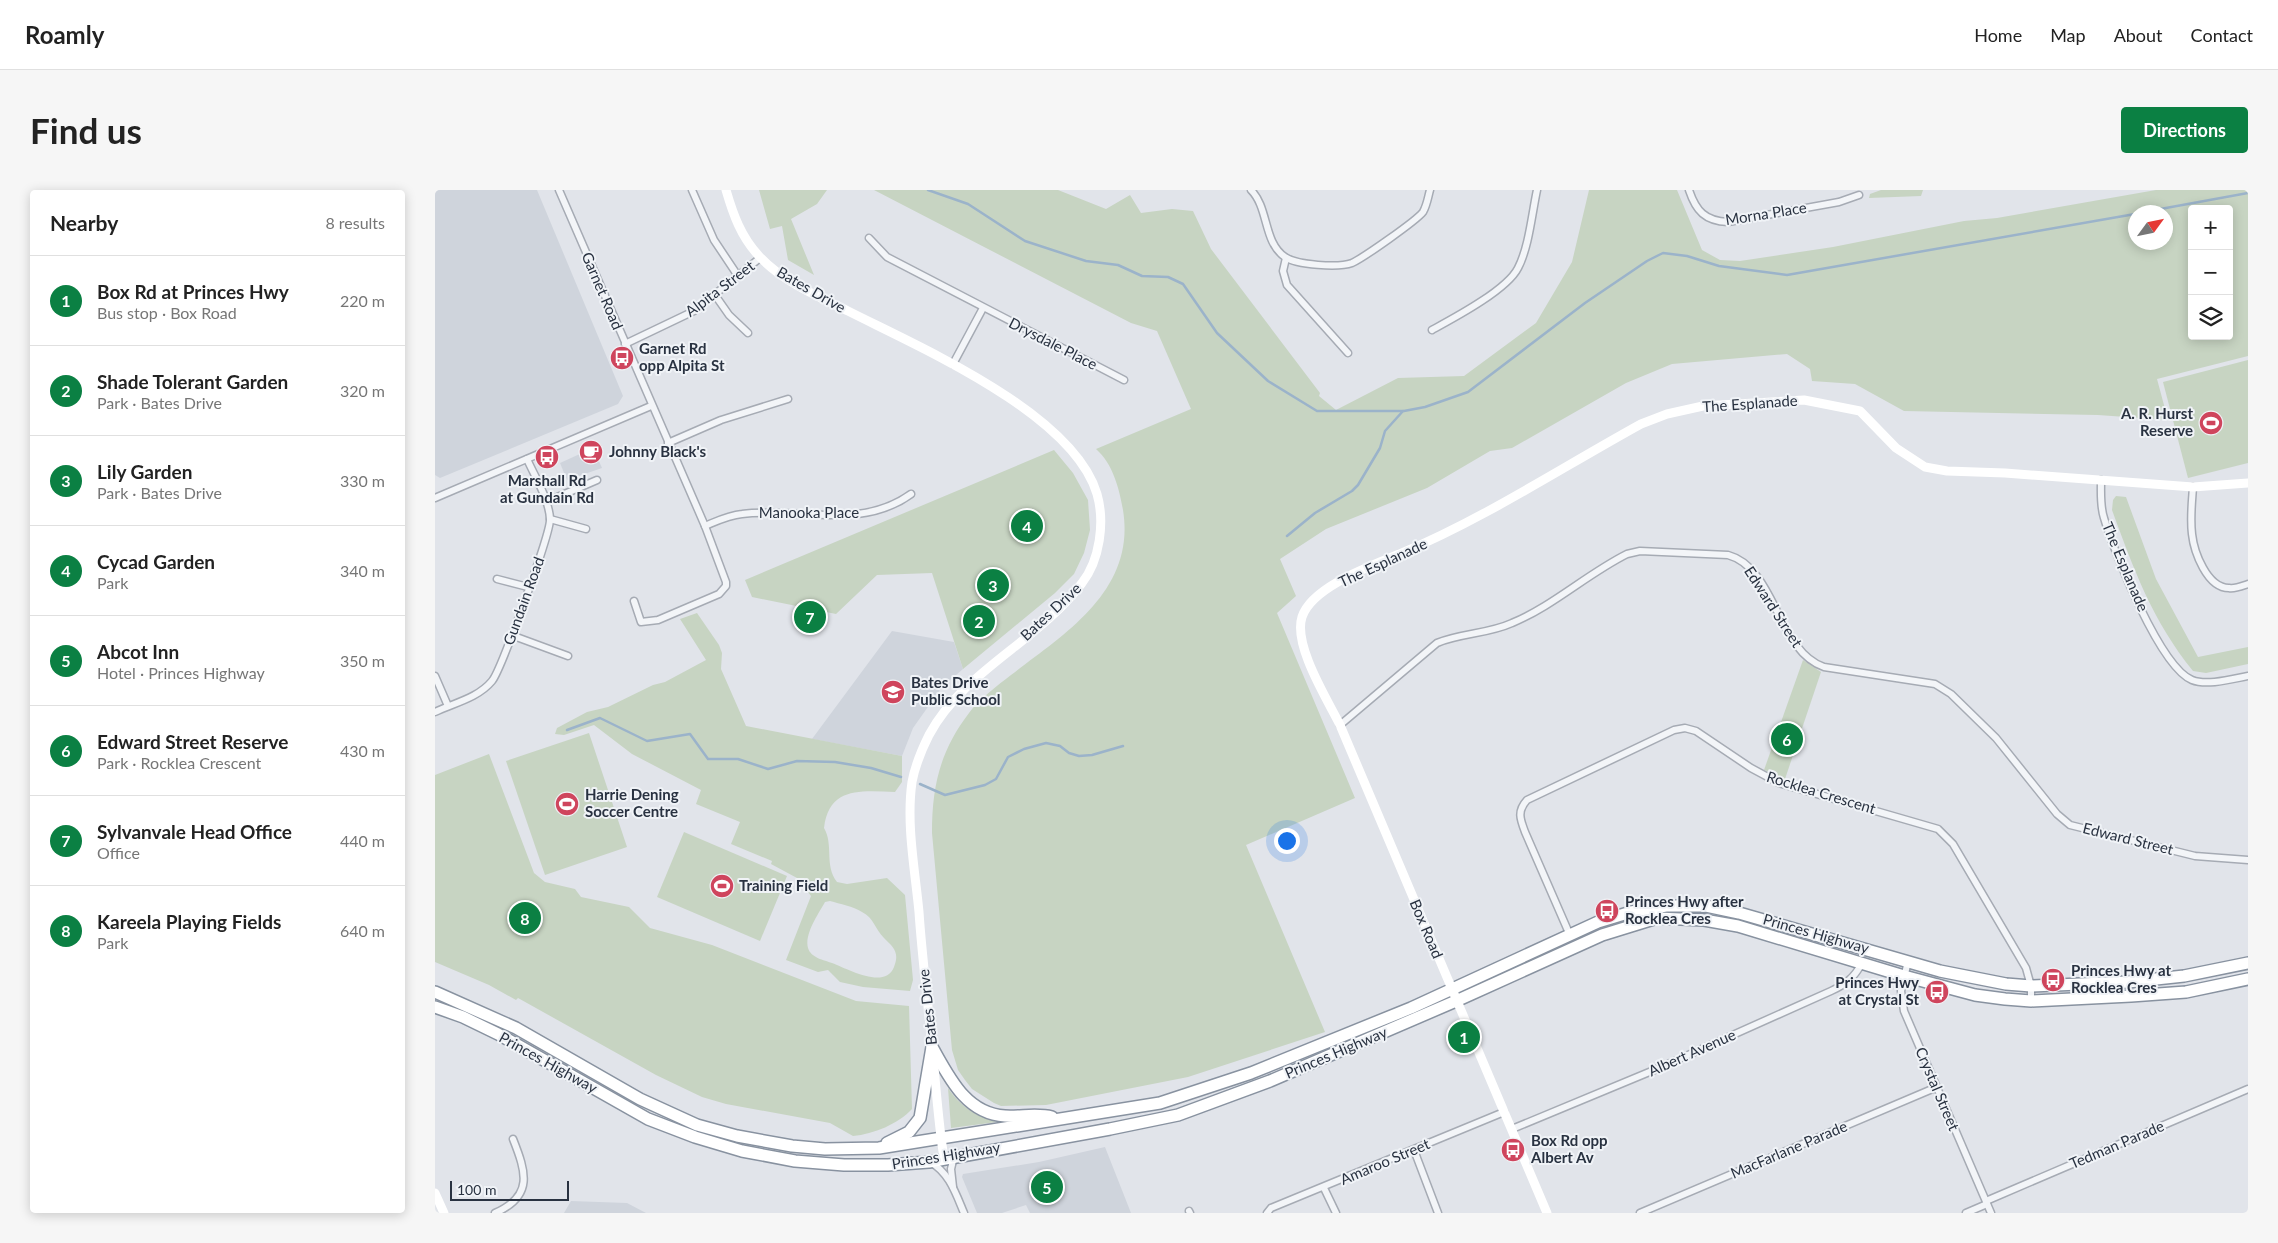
<!DOCTYPE html>
<meta charset="utf-8">
<style>
body{margin:0;font-family:Lato,sans-serif;background:#f6f6f6;color:#222}
.controls{position:absolute;right:15px;top:15px;display:grid;overflow:hidden;border-radius:5px;box-shadow:0 2px 12px #0003}
.controls button{width:45px;height:45px;display:grid;place-items:center;padding:0;border:0;border-bottom:1px solid #e0e0e0;background:#fff;color:#222;font:25px sans-serif}
.compass{position:absolute;left:1693px;top:15px;width:45px;height:45px;border-radius:50%;background:#fff;box-shadow:0 2px 12px #0003;rotate:57deg}
.scale{position:absolute;left:15px;bottom:12px;width:119px;box-sizing:border-box;padding-left:5px;border:2px solid #293241;border-top:0;font-size:14px;line-height:18px;white-space:nowrap;color:#293241;-webkit-text-stroke:4px #f0f3f7;paint-order:stroke}
.you{position:absolute;left:851px;top:650px;width:18px;height:18px;margin:-12px;border:4px solid #fff;border-radius:50%;background:#1a73e8;box-shadow:0 0 0 8px #1a73e833}
.badge{display:grid;place-items:center;width:32px;height:32px;border-radius:50%;background:#0b8043;color:#fff;font-size:16px;font-weight:700}
.pin{position:absolute;translate:-50% -50%;border:2px solid #fff;box-shadow:0 1px 5px #0006}
.list{margin:0;padding:0;list-style:none}
h2{display:flex;justify-content:space-between;align-items:center;height:65px;margin:0;padding:0 20px;font-size:21px}
h2 small{font-size:16px;font-weight:400;color:#767676}
.list li{display:grid;grid-template-columns:32px 1fr auto;gap:15px;align-items:center;box-sizing:border-box;height:90px;padding:0 20px;border-top:1px solid #e0e0e0}
.list b{display:block;font-size:19px;white-space:nowrap}
.list p{margin:0;font-size:16px;white-space:nowrap;color:#767676}
.list em{font-size:16px;font-style:normal;color:#767676}
.icon{flex:none;width:28px;height:28px;fill:none;stroke:currentColor;stroke-width:2;stroke-linecap:round;stroke-linejoin:round}
.map{position:relative;flex:none;width:1813px;height:1023px;overflow:hidden;border-radius:5px}
header{display:flex;align-items:center;gap:30px;box-sizing:border-box;height:70px;padding:0 25px;background:#fff;border-bottom:1px solid #e0e0e0}
header strong{font-size:24px}
nav{display:flex;gap:28px;margin-inline-start:auto;font-size:18px}
.intro{display:flex;align-items:center;justify-content:space-between;box-sizing:border-box;height:120px;padding:0 30px}
h1{margin:0;font-size:35px}
.button{padding:12px 22px;border-radius:5px;background:#0b8043;color:#fff;font-size:18px;font-weight:700}
main{display:flex;gap:30px;padding:0 30px}
aside{flex:1;background:#fff;border-radius:5px;box-shadow:0 2px 12px #0003}
.map>svg:first-child{display:block}
.built{fill:#cfd4dc}
.green{fill:#c7d4c2;fill-rule:evenodd}
.lines{fill:none;stroke-linecap:round;stroke-linejoin:round}
.stream{stroke:#9bb3ca;stroke-width:2.5}
.street-casing{stroke:#a6abb4;stroke-width:9}
.highway-casing{stroke:#8892a0;stroke-width:14}
.street{stroke:#f3f5f8;stroke-width:6}
.secondary{stroke:#fff;stroke-width:9}
.highway{stroke:#fff;stroke-width:11}
.labels{text-anchor:middle;stroke-width:4;stroke-linejoin:round;paint-order:stroke}
.street-label{font-size:15px;fill:#293241;stroke:#f0f3f7}
.poi-label{font-size:15px;font-weight:bold;fill:#293241;stroke:#f0f3f7;text-anchor:start}
</style>
<header>
<strong>Roamly</strong>
<nav><a>Home</a><a>Map</a><a>About</a><a>Contact</a></nav>
</header>
<div class="intro"><h1>Find us</h1><a class="button">Directions</a></div>
<main>
<aside>
<h2>Nearby<small>8 results</small></h2>
<ul class="list">
<li><span class="badge">1</span><div><b>Box Rd at Princes Hwy</b><p>Bus stop · Box Road</p></div><em>220 m</em></li>
<li><span class="badge">2</span><div><b>Shade Tolerant Garden</b><p>Park · Bates Drive</p></div><em>320 m</em></li>
<li><span class="badge">3</span><div><b>Lily Garden</b><p>Park · Bates Drive</p></div><em>330 m</em></li>
<li><span class="badge">4</span><div><b>Cycad Garden</b><p>Park</p></div><em>340 m</em></li>
<li><span class="badge">5</span><div><b>Abcot Inn</b><p>Hotel · Princes Highway</p></div><em>350 m</em></li>
<li><span class="badge">6</span><div><b>Edward Street Reserve</b><p>Park · Rocklea Crescent</p></div><em>430 m</em></li>
<li><span class="badge">7</span><div><b>Sylvanvale Head Office</b><p>Office</p></div><em>440 m</em></li>
<li><span class="badge">8</span><div><b>Kareela Playing Fields</b><p>Park</p></div><em>640 m</em></li>
</ul>
</aside>
<div class="map">
<svg width="1813" height="1023" viewBox="0 0 1813 1023">
<rect width="100%" height="100%" fill="#e1e4ea"/>
<!-- built -->
<g class="built">
<path d="M0,0h102l86,206 -5,8 -178,74 -5,-3z"/>
<path d="M158,258l9,20 -35,12 -7,-17z"/>
<path d="M457,441l62,11 9,27 -21,18 -29,41 -11,28 -90,-17z"/>
<path d="M670,957l26,66h-101l-4,-8 -24,8h-25l-15,-36 1,-3 76,-12z"/>
<path d="M136,1011l56,2 19,10h-82z"/>
</g>
<!-- green -->
<g class="green">
<path d="M324,0h68l-10,14 -26,15 23,56 -26,-15 -6,-34 -12,3z"/>
<path d="M439,0h184l48,19 24,-14 11,18 31,-4 21,2 18,38 109,144 -1,3 17,14 62,-32 66,-2 72,-53 36,-61 17,-72h88l25,60 18,10 20,1 93,-14 131,-26 33,-3 159,-28h92v166l-91,23 11,41 -70,-5 -194,-4 -49,-27 -43,-3 -2,-12 -23,-15 -115,10 -46,19 -114,65 -22,3 -63,37 -101,41 -46,30 16,37 -19,17 78,185 -109,47 79,187 -137,45 -142,28 -45,1 -7,-3 -22,-14 -7,-9 -7,-10 -6,-20 -20,-217c0,-47 8,-82 37,-120 10,-14 28,-27 42,-38 55,-42 125,-85 112,-165 -4,-22 -10,-46 -27,-61l95,-40 -34,-78 -26,-8zM1757,19h37v127h-37zM1730,22v30h-30v-30z"/>
<path d="M1446,0h42l-2,6 -52,2 1,-4z"/>
<path d="M1813,170v103l-60,15 -25,-96z"/>
<path d="M619,260l19,23 15,27 2,30 -6,23 -10,21 -19,19 -92,76 -31,-96 -55,2 -41,39 -84,-17 -7,-17z"/>
<path d="M1681,306l10,1 30,82 42,78 50,-10v17l-42,9 -13,-2c-41,-51 -59,-101 -81,-161l1,-10z"/>
<path d="M262,423l22,32 3,8 -1,16 25,57 156,30v26l-7,10c-33,-1 -66,-6 -71,36 10,17 0,37 13,54l10,2 40,-6 18,17 8,85 -3,11 -47,-4 -23,-5 -12,-12 -10,2 -32,-12 25,-64 -14,-18 -26,-14 1,-3 -41,-17 9,-22 -44,-18 5,-14 -69,-36 -38,-29 -30,10 -9,-1 2,-6 30,-16 21,-5 45,-22 12,-3 41,-22 -26,-41zM395,711c10,3 23,5 32,11 12,6 13,17 22,26 9,9 16,14 10,29 -9,23 -46,2 -62,-4 -8,-3 -21,-5 -24,-15 -4,-14 11,-35 17,-46z"/>
<path d="M1368,470l18,12 -36,107 -21,-9z"/>
<path d="M154,543l38,114 -82,28 -39,-114z"/>
<path d="M54,564l45,119 11,9 30,7 6,8 48,10 21,21 62,17 144,56 53,5 3,103c-14,15 -38,25 -59,27l-23,-13 -104,-19 -24,-7 -46,-22 -138,-77 -2,2 -27,-15 -54,-23v-187z"/>
<path d="M249,642l103,44 -27,65 -103,-44z"/>
<path d="M513,898c12,18 28,29 49,34l-46,6z"/>
</g>
<g class="lines">
<!-- stream -->
<g class="stream">
<path d="M493,0l40,14 57,37 61,20 32,4 24,11 26,1 15,7 34,49 51,48 49,30h87l21,-4 43,-15 117,-89 62,-42 16,-8 24,3 32,10 68,9 348,-61"/>
<path d="M1709,22l104,-19"/>
<path d="M852,346l28,-23 37,-22 6,-6 22,-37 5,-17 18,-20"/>
<path d="M132,540l33,-12 47,23 43,-7 18,25h30l30,10 29,-8 38,1 36,6 30,9"/>
<path d="M485,594l25,11 40,-10 11,-6 12,-22 16,-8 22,-6 14,3 9,7 10,3 13,-1 31,-9"/>
</g>
<!-- street casing -->
<g class="street-casing">
<g id="street">
<path d="M124,0l146,336 21,56v4l-7,8 -61,26 -17,2 -7,-21"/>
<path d="M257,0l22,50 24,36"/>
<path d="M816,0c18,18 12,52 34,67 12,8 53,11 67,6 11,-5 64,-42 71,-51 4,-7 5,-15 7,-22"/>
<path d="M1254,0c7,21 16,31 39,32l111,-20 20,-7"/>
<path d="M434,48l18,19 237,123"/>
<path d="M851,68l-3,13 4,14 61,68"/>
<path d="M280,105l14,20 19,18"/>
<path d="M997,140c22,-12 75,-40 86,-62 11,-21 14,-55 19,-78"/>
<path d="M190,154l69,-33 66,-53"/>
<path d="M518,174l30,-56"/>
<path d="M233,253l53,-23 67,-21"/>
<path d="M1666,290c0,13 -1,26 3,38 10,34 56,149 88,162 15,6 40,-1 56,-4"/>
<path d="M1758,297c-1,15 -3,31 -1,47 2,18 15,54 37,54 6,1 13,-2 19,-4"/>
<path d="M0,308l216,-92"/>
<path d="M111,312l51,-22"/>
<path d="M115,329l36,10"/>
<path d="M270,336c12,-5 24,-11 37,-12 57,-7 118,17 169,-20"/>
<path d="M62,389l31,8"/>
<path d="M76,445l57,21"/>
<path d="M0,486l13,30"/>
<path d="M0,522c19,-9 43,-14 57,-31 9,-11 59,-149 58,-162 -1,-20 -15,-42 -23,-60"/>
<path d="M905,535l97,-82c24,-10 51,-9 75,-20 41,-17 75,-49 115,-69l13,-3 88,4c48,13 49,96 96,112l111,17 16,10 45,44 61,76 13,11 125,31 53,4"/>
<path d="M1134,743l-44,-101c-5,-13 -8,-21 2,-32l147,-70 11,-2 11,3 55,37 28,15 159,46 15,15 73,124 5,18v15"/>
<path d="M1473,771l-7,30 3,20 87,202"/>
<path d="M1077,939l147,-61 172,-77c15,-7 23,-13 31,-28"/>
<path d="M979,960l24,63"/>
<path d="M495,972c19,10 26,32 34,51"/>
<path d="M518,997l-2,-18 3,-13"/>
<path d="M889,998l12,25"/>
<path d="M1551,1011l262,-112"/>
<path d="M754,1021l1,2"/>
<path d="M60,1023c39,-17 31,-41 18,-74"/>
<path d="M832,1023l4,-5 233,-96"/>
<path d="M1205,1023l297,-126"/>
<path d="M1531,1023l21,-9"/>
</g>
</g>
<!-- highway casing -->
<g class="highway-casing">
<g id="highway">
<path d="M0,802l81,36 124,71 57,26 40,11 55,10 33,3 54,-1 281,-45 91,-30 160,-65 187,-86 33,-10 35,-6h40l33,7 201,58 66,13 25,2 97,-4 56,-6 64,-13"/>
<path d="M0,817l28,10 35,17 150,85 47,18 47,14 53,10 49,4h44l41,-3 181,-33 68,-14 92,-34 186,-80 146,-66 55,-17 47,2 34,6 166,50 71,19 30,4 26,2 100,-5 55,-4 62,-13"/>
<path d="M497,857c17,30 34,67 73,69 16,1 32,-3 47,1"/>
<path d="M452,953l22,-11 11,-14 12,-71"/>
</g>
</g>
<!-- street -->
<use href="#street" class="street"/>
<!-- secondary -->
<g class="secondary">
<path d="M291,0c7,24 15,47 33,66 23,25 58,40 89,55 71,36 225,102 249,183 8,28 3,66 -15,89 -43,58 -118,87 -153,152 -7,14 -14,31 -17,47 -6,42 3,88 7,130 3,45 9,90 13,135 4,37 6,75 12,111"/>
<path d="M0,1003l9,20"/>
<path d="M1112,1023l-207,-488c-13,-26 -47,-80 -38,-108 10,-31 72,-52 100,-64 83,-35 159,-85 239,-129l26,-10 36,-8 101,-6 56,11 36,37 29,19 22,4 58,2 188,14 55,-4"/>
</g>
<!-- highway -->
<use href="#highway" class="highway"/>
</g>
<!-- icons -->
<defs>
<g id="bus-disc" transform="scale(1.25)"><circle r="9.5" fill="#cf455d" stroke="#f0f3f7"/><path d="M-5-6H5V4H4V6H2V4H-2V6H-4V4H-5ZM-3.5-4V0h7V-4ZM-3.5 1.2v1.5H-2V1.2ZM2 1.2v1.5H3.5V1.2Z" fill="#fff"/></g>
<g id="stadium-disc" transform="scale(1.25)"><circle r="9.5" fill="#cf455d" stroke="#f0f3f7"/><path d="M0-5a6.5 5 0 1 0 0 10a6.5 5 0 1 0 0-10ZM-3.5-1.8h7v3.6h-7Z" fill="#fff"/></g>
<g id="cafe-disc" transform="scale(1.25)"><circle r="9.5" fill="#cf455d" stroke="#f0f3f7"/><path d="M-5.5-4.5H6V0H3Q3 3.5 0 3.5H-2.5Q-5.5 3.5-5.5 0ZM3-3.2v2h1.7v-2ZM-6 4.5H4V6H-6Z" fill="#fff"/></g>
<g id="school-disc" transform="scale(1.25)"><circle r="9.5" fill="#cf455d" stroke="#f0f3f7"/><path d="M0-5L7-2L0 1L-7-2ZM-4 1L0 2.5L4 1V4Q0 6-4 4Z" fill="#fff"/></g>
</defs>
<g fill-rule="evenodd">
<use href="#bus-disc" x="187" y="168"/>
<use href="#stadium-disc" x="1776" y="233"/>
<use href="#cafe-disc" x="156" y="262"/>
<use href="#bus-disc" x="112" y="267"/>
<use href="#school-disc" x="458" y="502"/>
<use href="#stadium-disc" x="132" y="614"/>
<use href="#stadium-disc" x="287" y="696"/>
<use href="#bus-disc" x="1172" y="721"/>
<use href="#bus-disc" x="1618" y="790"/>
<use href="#bus-disc" x="1502" y="802"/>
<use href="#bus-disc" x="1078" y="960"/>
</g>
<g class="labels">
<!-- street labels -->
<g class="street-label">
<text transform="translate(1331 24) rotate(-9)" y="5">Morna Place</text>
<text transform="translate(285 99) rotate(-37)" y="5">Alpita Street</text>
<text transform="translate(376 100) rotate(30)" y="5">Bates Drive</text>
<text transform="translate(167 101) rotate(67)" y="5">Garnet Road</text>
<text transform="translate(618 154) rotate(27)" y="5">Drysdale Place</text>
<text transform="translate(1315 214) rotate(-4)" y="5">The Esplanade</text>
<text x="374" y="328">Manooka Place</text>
<text transform="translate(948 373) rotate(-25)" y="5">The Esplanade</text>
<text transform="translate(1690 377) rotate(67)" y="5">The Esplanade</text>
<text transform="translate(89 411) rotate(-70)" y="5">Gundain Road</text>
<text transform="translate(1338 417) rotate(57)" y="5">Edward Street</text>
<text transform="translate(616 422) rotate(-43)" y="5">Bates Drive</text>
<text transform="translate(1386 603) rotate(17)" y="5">Rocklea Crescent</text>
<text transform="translate(1693 649) rotate(14)" y="5">Edward Street</text>
<text transform="translate(991 739) rotate(67)" y="5">Box Road</text>
<text transform="translate(1381 744) rotate(16)" y="5">Princes Highway</text>
<text transform="translate(493 817) rotate(-96)" y="5">Bates Drive</text>
<text transform="translate(901 863) rotate(-23)" y="5">Princes Highway</text>
<text transform="translate(1257 863) rotate(-24)" y="5">Albert Avenue</text>
<text transform="translate(113 873) rotate(29)" y="5">Princes Highway</text>
<text transform="translate(1502 899) rotate(67)" y="5">Crystal Street</text>
<text transform="translate(1682 955) rotate(-23)" y="5">Tedman Parade</text>
<text transform="translate(1354 960) rotate(-23)" y="5">MacFarlane Parade</text>
<text transform="translate(511 966) rotate(-9)" y="5">Princes Highway</text>
<text transform="translate(950 972) rotate(-23)" y="5">Amaroo Street</text>
</g>
<!-- poi labels -->
<g class="poi-label">
<text x="204" y="164">Garnet Rd<tspan x="204" dy="17">opp Alpita St</tspan></text>
<text x="1758" y="229" text-anchor="end">A. R. Hurst<tspan x="1758" dy="17">Reserve</tspan></text>
<text x="174" y="267">Johnny Black's</text>
<text x="112" y="296" text-anchor="middle">Marshall Rd<tspan x="112" dy="17">at Gundain Rd</tspan></text>
<text x="476" y="498">Bates Drive<tspan x="476" dy="17">Public School</tspan></text>
<text x="150" y="610">Harrie Dening<tspan x="150" dy="17">Soccer Centre</tspan></text>
<text x="304" y="701">Training Field</text>
<text x="1190" y="717">Princes Hwy after<tspan x="1190" dy="17">Rocklea Cres</tspan></text>
<text x="1636" y="786">Princes Hwy at<tspan x="1636" dy="17">Rocklea Cres</tspan></text>
<text x="1484" y="798" text-anchor="end">Princes Hwy<tspan x="1484" dy="17">at Crystal St</tspan></text>
<text x="1096" y="956">Box Rd opp<tspan x="1096" dy="17">Albert Av</tspan></text>
</g>
</g>
</svg>
<div class="controls">
<button>+</button>
<button>−</button>
<button><svg class="icon" aria-label="layers" viewBox="0 0 24 24"><path d="M12 4l9 5-9 5-9-5zM3 14l9 5 9-5"/></svg></button>
</div>
<svg class="compass" viewBox="-18 -18 36 36"><path d="M0-13l5 13h-10z" fill="#e53935"/><path d="M0 13l5-13h-10z" fill="#767676"/></svg>
<div class="scale">100 m</div>
<div class="you"></div>
<div class="pin badge" style="left:1029px;top:847px">1</div>
<div class="pin badge" style="left:544px;top:431px">2</div>
<div class="pin badge" style="left:558px;top:395px">3</div>
<div class="pin badge" style="left:592px;top:336px">4</div>
<div class="pin badge" style="left:612px;top:997px">5</div>
<div class="pin badge" style="left:1352px;top:549px">6</div>
<div class="pin badge" style="left:375px;top:427px">7</div>
<div class="pin badge" style="left:90px;top:728px">8</div>
</div>
</main>
